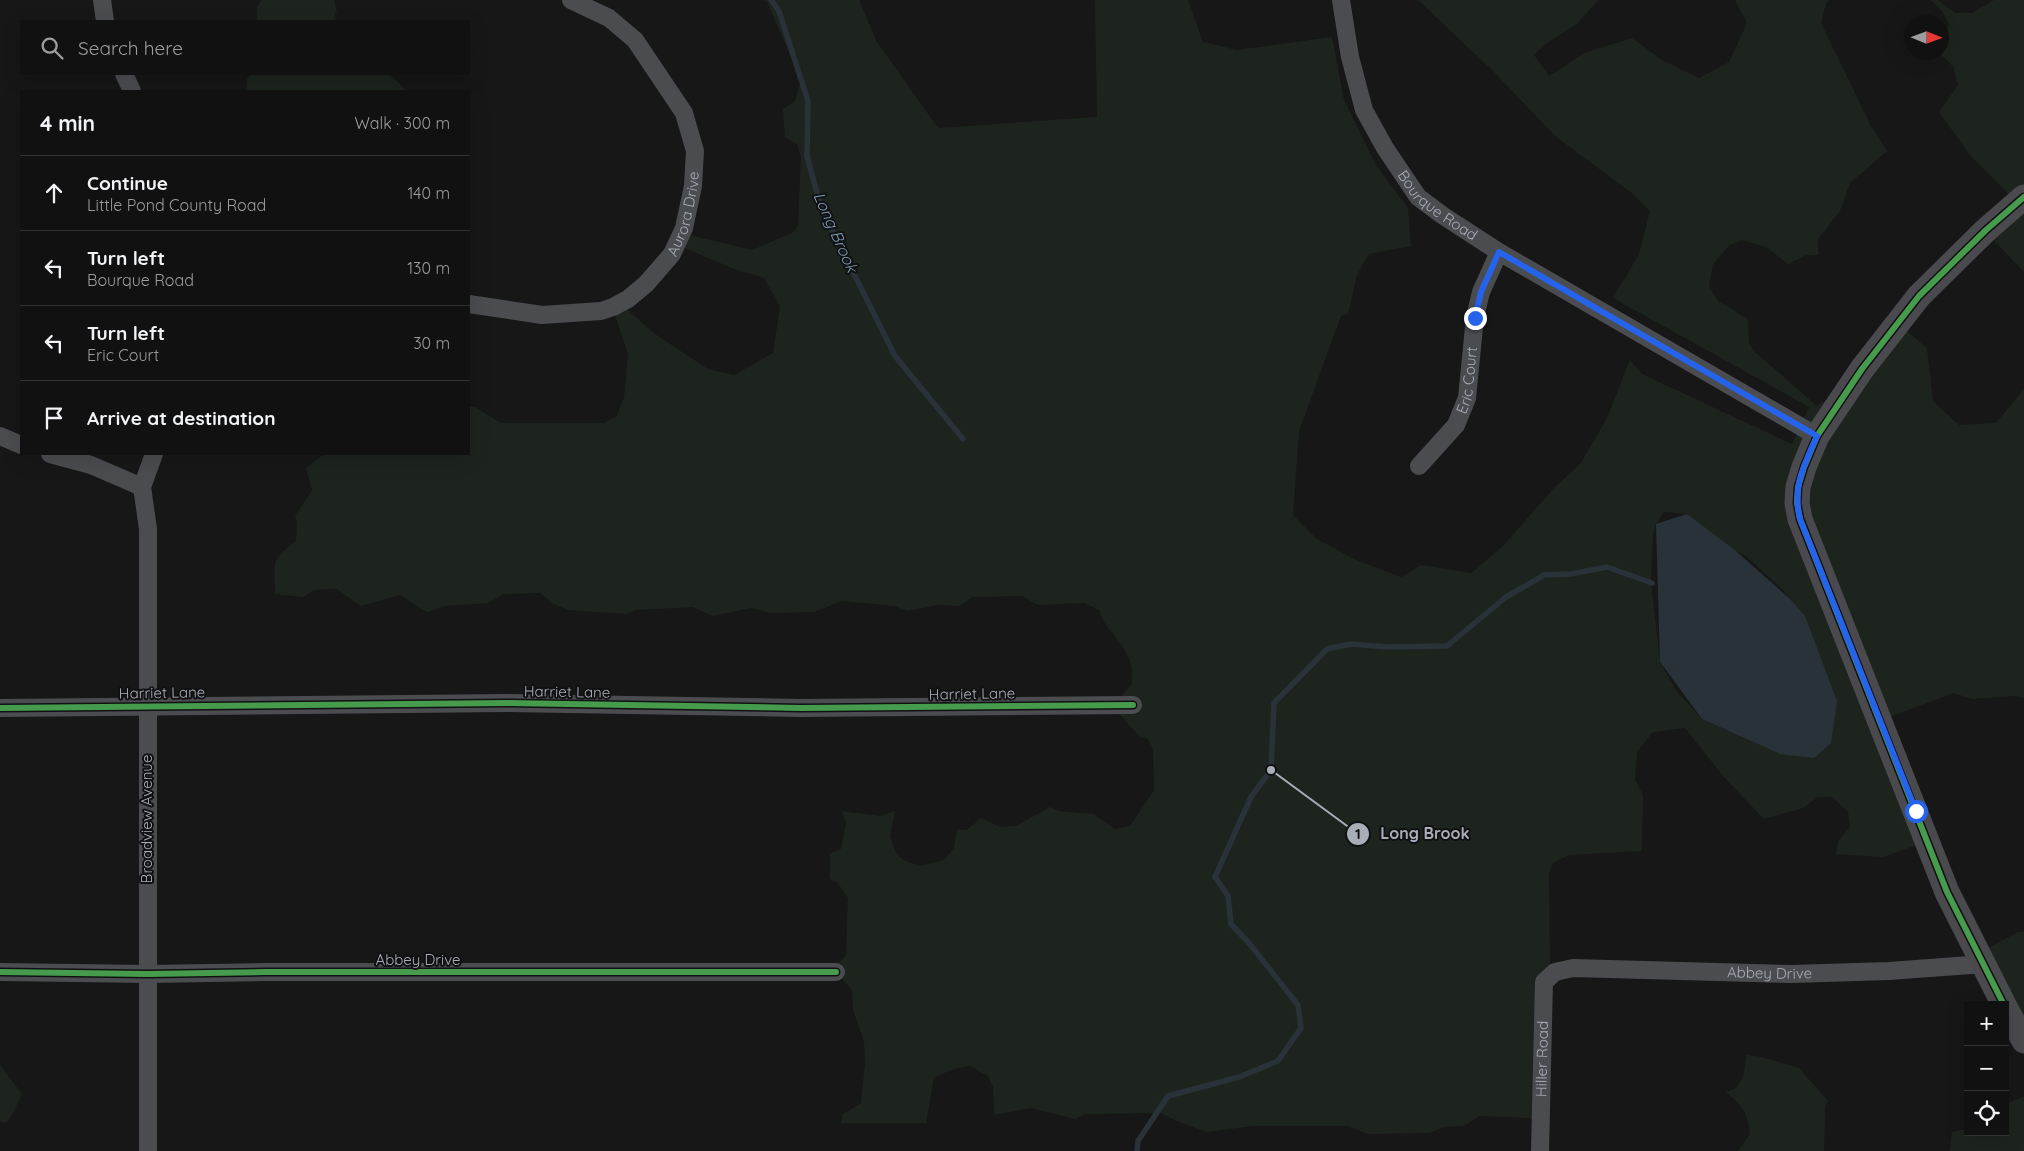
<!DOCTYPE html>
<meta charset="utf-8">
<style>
body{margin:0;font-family:Quicksand,sans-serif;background:#1e1f1f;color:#f1f3f6}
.controls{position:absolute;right:15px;bottom:15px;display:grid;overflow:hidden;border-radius:0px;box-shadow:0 5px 20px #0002}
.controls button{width:45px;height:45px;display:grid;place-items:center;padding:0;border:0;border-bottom:1px solid #303131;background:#111;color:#f1f3f6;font:25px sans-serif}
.compass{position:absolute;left:1904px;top:15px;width:45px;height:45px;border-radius:50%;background:#111;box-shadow:0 5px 20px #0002;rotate:91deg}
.stop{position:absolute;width:15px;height:15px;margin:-11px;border:4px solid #2563eb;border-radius:50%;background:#fff}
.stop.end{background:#2563eb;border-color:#fff;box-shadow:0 1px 5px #0008}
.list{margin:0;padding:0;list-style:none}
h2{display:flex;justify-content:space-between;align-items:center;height:65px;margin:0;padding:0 20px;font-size:21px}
h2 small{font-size:16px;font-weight:400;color:#9c9d9f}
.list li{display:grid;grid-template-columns:32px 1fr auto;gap:15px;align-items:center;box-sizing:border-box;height:75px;padding:0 20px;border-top:1px solid #303131}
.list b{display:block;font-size:19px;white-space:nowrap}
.list p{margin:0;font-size:16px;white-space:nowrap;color:#9c9d9f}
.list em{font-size:16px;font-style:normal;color:#9c9d9f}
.icon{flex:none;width:28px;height:28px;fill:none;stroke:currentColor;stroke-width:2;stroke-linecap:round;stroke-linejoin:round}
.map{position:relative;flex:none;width:2024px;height:1151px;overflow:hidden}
.search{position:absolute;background:#111;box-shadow:0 5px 20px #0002;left:20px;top:20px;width:450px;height:55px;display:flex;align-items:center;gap:12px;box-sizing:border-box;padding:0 18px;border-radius:0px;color:#9c9d9f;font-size:19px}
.panel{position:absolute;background:#111;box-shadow:0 5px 20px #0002;left:20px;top:90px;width:450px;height:365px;border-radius:0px}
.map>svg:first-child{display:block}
.green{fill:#1d241e;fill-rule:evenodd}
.water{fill:#2a3239}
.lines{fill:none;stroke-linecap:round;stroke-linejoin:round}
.stream{stroke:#2a3239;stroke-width:5.5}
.street{stroke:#4b4c50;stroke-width:18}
.secondary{stroke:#4a4a4e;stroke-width:25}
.cycleway-casing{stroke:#111113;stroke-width:9}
.cycleway{stroke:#469c4c;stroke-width:6}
.route{stroke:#2563eb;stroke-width:6}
.labels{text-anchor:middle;stroke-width:4;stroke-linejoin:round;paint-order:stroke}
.street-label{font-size:15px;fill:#a8adb8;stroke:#111113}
.water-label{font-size:16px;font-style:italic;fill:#7f9bb3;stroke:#111113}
.leader{fill:none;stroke:#a8adb8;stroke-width:2}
.callout-dot{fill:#a8adb8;stroke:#111113;stroke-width:2}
.mark-label{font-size:15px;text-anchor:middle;font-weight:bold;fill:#111}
.callout-label{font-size:16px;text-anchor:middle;font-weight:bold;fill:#a8adb8;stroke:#111113;stroke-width:4;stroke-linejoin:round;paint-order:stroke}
</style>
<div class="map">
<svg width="2024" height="1151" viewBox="0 0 2024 1151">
<rect width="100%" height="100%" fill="#171717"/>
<!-- green -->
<g class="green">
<path d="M262,0h72l3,13h-2l1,8h-79v-14z"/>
<path d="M762,0h97l18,42 61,86 159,-11 -2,-117h93l15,42 34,8 95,-13 12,63 32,65 32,43 3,38 -42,8 -12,21 -9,39 -7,2 -42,115 -6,84 24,24 39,21 45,17 20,-12 50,8 31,-26 52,-59 27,-25 26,-45 23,-58 12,14 150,70 17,-37 -196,-109 26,-44 11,-43 -17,-17 -78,-58 -62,-65 -75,-71h180l-20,23 -30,19 -14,13 15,21 35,-23 48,-15 30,22 37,18 30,-16 18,-39 -12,-23h94l-3,3 -5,20 50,103 16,25 -37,32 -10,28 -22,28v16h-12l-18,9 -22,-17 -24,-7 -12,5 -17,19 -4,22 9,15 30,18 1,24 7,10 61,53 26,-17 52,-68 32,27 6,53 26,24 37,-2 28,-34v309l-10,-2 -42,3 -19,-6 -76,29 43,122 -37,13 -47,-3 2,-13 12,-14 -2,-15 -16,-15h-14l-15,11 -39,11 -41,-43 -38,-48 -32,4 -16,20 -2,28 8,15 -1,56 -73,4 -16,8 -4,11 1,101 -16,143 -54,-2 -16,10 -21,1 -13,6 -62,1 -21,-8h-93l-47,6 -30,-11 -16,-8 -76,1 -10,5 -44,-11 -37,7 -1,-28 -5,-11 -18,-10 -13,2 -23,9 -8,46h-85l2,-9 18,-11 4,-39 -1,-23 -11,-31 -1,-20 -19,-21 13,-14 2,-57 -11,-16 -7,-3v-25l11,-5 5,-26 -4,-12 38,5 15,-5 -5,25 5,15 8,9 17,6 24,-6 10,-12 3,-19 10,1 14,-12 19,9 16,-1 34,-19 9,4 35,3 21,15 15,-3 24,-36 -1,-41 -5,-10 -9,-3 -27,-30 20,-22c0,-7 1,-17 -2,-23 -7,-20 -25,-31 -31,-51l-14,-7 -47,2 -16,-9 -49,1 -14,9 -21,-1 -30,6 -13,-5 -53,-5 -28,11 -44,1 -18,-5 -40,8 -19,-9 -57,3 -10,4 -57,-4 -15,-6 -14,-11 -36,1 -16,9 -43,3 -18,6 -27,-17 -39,11 -24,-17 -23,1 -11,7 -28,-3c0,-32 -6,-33 21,-53l1,-19 -2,-6 17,-26 -6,-22 18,-14h145v-47h6l26,16h103l12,-6 8,-19 4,-44 -17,-50 6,-3 38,33 53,35 26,6 39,-22 7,-47 -16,-28 -30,-9 -61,-26 4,-11 75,18 40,-17 6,-7 3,-69 -4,-13 -12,-7 -2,-28 12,-8 6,-21 -34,-78zM1664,512l23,2 23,23 36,19 37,34 21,29 -24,135 -78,-35 -26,-29 -16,-28 -9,-80 2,-48 3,-10z"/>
<path d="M1931,0h6l19,13h16l22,-13h30v272l-40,-42 30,-31 -44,-44 -31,-43 19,-27 -5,-19 -14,-13 3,-1v-8l7,-20 -7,-13z"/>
<path d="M251,74h138l18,17h-160v-12z"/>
<path d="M2018,932h6v113l-47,-91z"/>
<path d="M1746,1055l16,2 37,11 29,33 -3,7 -1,43h-86l12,-17c-3,-23 -7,-27 -24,-42l10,-4 8,-14z"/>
<path d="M0,1065l22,29 -9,19 -7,10 -6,-1z"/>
<path d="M2024,1096v55h-74l2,-19 16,-3v3h37v-27z"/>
</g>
<!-- water -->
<path class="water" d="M1687,514l49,37 53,47 16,18 32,85 -6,42 -17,15 -34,-4 -78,-35 -42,-57 -4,-138z"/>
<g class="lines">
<!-- stream -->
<g class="stream">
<path d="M771,0l8,11 29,90 -1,55 14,52 74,148 68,83"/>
<path d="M1137,1151l1,-10 30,-45 71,-19 39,-16 23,-33 -3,-23 -49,-62 -18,-19 -3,-28 -13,-19 36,-80 20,-27 3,-67 53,-54 24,-5 37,3 59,-1 59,-49 38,-22 27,-1 36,-7 45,16"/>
</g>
<!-- street -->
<g class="street">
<path d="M102,0l3,21"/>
<path id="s1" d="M1341,0l9,57 14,53 21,38 33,49 24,18 57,37 318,184"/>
<path d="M124,74l8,17"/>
<path id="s2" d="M469,304l73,11 59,-4 12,-4 15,-8 18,-15 26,-30 12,-26 9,-42 2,-35 -11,-38 -49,-73 -26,-22 -38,-18"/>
<path d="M0,436l21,9"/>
<path d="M50,454l41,11 51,22"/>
<path id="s3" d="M1419,466l37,-41 11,-27 8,-81 6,-25 18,-40"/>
<path d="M0,708l507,-5 294,5 332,-3"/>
<path d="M0,972l148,2 117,-2h571"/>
<path d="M148,1151v-622l-6,-42 12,-33"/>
<path id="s4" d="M1540,1151l4,-169 11,-10 18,-4 218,6 98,-3 95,-7"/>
</g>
<!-- secondary -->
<g class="secondary">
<path d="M2004,1005l-57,-113 -147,-373 -3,-16 1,-16 6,-20 13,-31 45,-67 57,-73 67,-66 38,-33"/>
<path d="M2005,1007l19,34"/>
</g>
<!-- cycleway casing -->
<g class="cycleway-casing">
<g id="cycleway">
<path d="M0,708l507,-5 294,5 332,-3"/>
<path d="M0,972l148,2 117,-2h571"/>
<path d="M2004,1005l-57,-113 -147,-373 -3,-16 1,-16 6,-20 13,-31 45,-67 57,-73 67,-66 38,-33"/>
</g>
</g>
<!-- cycleway -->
<use href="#cycleway" class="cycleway"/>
</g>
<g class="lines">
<!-- route -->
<path class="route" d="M1475,318l6,-26 18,-40 318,184c-13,30 -25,50 -17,83l116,292"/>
</g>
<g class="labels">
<!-- street labels -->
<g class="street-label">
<text dy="5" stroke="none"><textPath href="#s1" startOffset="235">Bourque Road</textPath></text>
<text dy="5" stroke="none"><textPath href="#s2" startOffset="268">Aurora Drive</textPath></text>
<text dy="5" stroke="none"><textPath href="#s3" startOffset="102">Eric Court</textPath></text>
<text transform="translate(567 692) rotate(1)" y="5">Harriet Lane</text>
<text transform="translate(162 693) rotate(-1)" y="5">Harriet Lane</text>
<text transform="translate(972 694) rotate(-1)" y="5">Harriet Lane</text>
<text transform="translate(147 819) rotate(-90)" y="5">Broadview Avenue</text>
<text x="418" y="965">Abbey Drive</text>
<text dy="5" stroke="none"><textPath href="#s4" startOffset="399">Abbey Drive</textPath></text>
<text dy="5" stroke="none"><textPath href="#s4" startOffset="92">Hiller Road</textPath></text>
</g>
<!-- water labels -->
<g class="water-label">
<text transform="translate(836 232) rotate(66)" y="6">Long Brook</text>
</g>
</g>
<!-- callouts -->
<path class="leader" d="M1271 770L1358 834"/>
<g class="callout-dot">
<circle cx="1271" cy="770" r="5"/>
<circle cx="1358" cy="834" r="12"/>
</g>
<g class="mark-label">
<text x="1358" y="839">1</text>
</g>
<g class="callout-label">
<text x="1425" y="839">Long Brook</text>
</g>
</svg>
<div class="controls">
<button>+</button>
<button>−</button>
<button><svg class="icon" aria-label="locate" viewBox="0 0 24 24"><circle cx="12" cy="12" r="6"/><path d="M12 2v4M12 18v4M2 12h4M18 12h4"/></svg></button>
</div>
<svg class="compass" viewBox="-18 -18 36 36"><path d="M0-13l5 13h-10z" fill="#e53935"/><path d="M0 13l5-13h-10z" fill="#9c9d9f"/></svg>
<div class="stop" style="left:1916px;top:811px"></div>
<div class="stop end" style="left:1475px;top:318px"></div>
<div class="search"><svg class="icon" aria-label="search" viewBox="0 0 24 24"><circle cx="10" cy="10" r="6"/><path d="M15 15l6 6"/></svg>Search here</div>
<section class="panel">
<h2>4 min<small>Walk · 300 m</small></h2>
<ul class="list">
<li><svg class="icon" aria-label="ahead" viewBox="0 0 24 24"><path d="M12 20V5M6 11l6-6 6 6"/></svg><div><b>Continue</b><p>Little Pond County Road</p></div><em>140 m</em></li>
<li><svg class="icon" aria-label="left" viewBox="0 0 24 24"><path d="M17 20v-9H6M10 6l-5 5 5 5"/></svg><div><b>Turn left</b><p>Bourque Road</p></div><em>130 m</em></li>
<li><svg class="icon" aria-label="left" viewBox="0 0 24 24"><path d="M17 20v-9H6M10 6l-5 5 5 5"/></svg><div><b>Turn left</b><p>Eric Court</p></div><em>30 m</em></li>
<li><svg class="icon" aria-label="arrive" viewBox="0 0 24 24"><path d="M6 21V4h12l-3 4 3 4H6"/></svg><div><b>Arrive at destination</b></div></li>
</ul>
</section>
</div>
